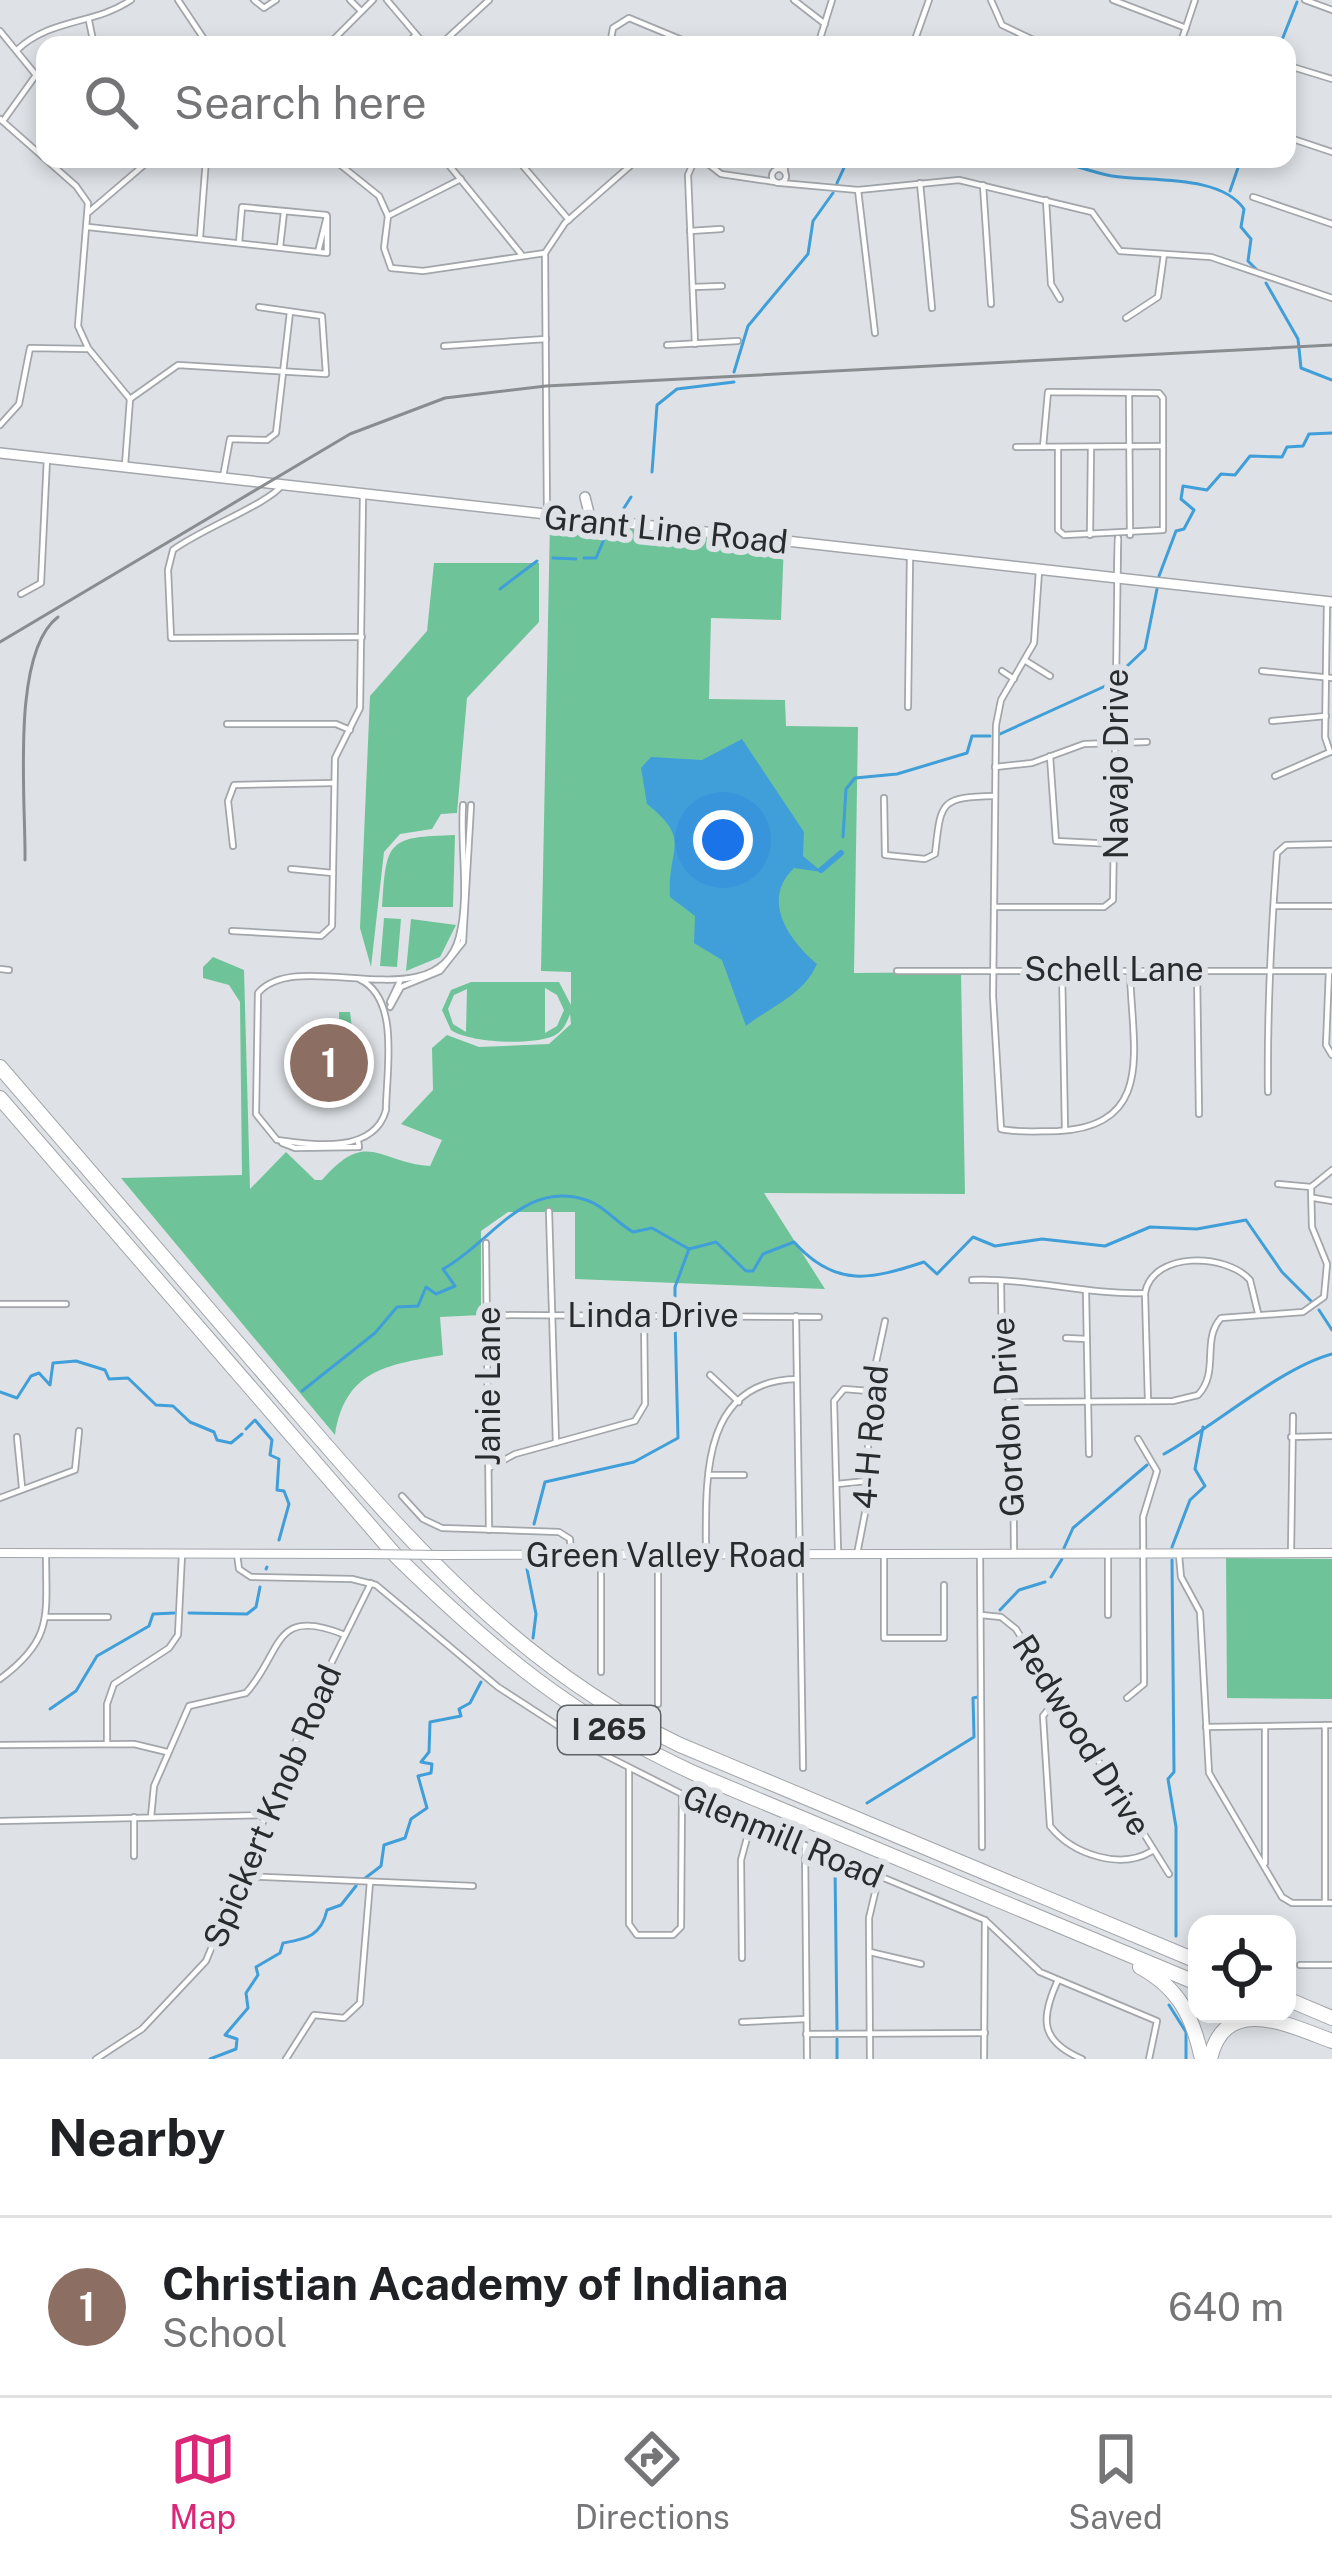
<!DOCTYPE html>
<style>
body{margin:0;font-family:"Public Sans",sans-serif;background:#f6f6f6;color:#202124}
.controls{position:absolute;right:36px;bottom:36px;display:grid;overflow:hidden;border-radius:24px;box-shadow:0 6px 18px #0003}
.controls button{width:108px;height:108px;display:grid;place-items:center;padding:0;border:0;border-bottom:3px solid #e0e0e0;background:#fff;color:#202124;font:60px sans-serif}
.you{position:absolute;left:723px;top:840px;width:42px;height:42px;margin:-30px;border:9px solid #fff;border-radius:50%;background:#1a73e8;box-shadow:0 0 0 18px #1a73e833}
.badge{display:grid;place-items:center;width:78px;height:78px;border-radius:50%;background:#db2777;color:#fff;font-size:39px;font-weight:700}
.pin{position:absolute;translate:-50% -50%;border:6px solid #fff;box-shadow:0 3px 12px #0006}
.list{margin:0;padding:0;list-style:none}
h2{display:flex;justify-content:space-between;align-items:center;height:156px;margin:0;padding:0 48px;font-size:51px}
h2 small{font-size:39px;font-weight:400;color:#757577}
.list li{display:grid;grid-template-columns:78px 1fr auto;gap:36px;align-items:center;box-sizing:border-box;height:180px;padding:0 48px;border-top:3px solid #e0e0e0}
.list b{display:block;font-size:45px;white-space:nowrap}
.list p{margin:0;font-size:39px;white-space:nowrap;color:#757577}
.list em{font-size:39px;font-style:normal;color:#757577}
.icon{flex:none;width:66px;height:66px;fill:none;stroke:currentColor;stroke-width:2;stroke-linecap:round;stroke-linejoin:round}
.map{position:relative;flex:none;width:1332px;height:2059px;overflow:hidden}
.search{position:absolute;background:#fff;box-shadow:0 6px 18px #0003;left:36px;right:36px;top:36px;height:132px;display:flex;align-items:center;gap:30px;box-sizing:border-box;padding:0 42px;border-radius:24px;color:#757577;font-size:45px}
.sheet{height:336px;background:#fff}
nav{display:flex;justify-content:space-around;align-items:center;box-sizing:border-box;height:168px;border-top:3px solid #e0e0e0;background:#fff;font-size:33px;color:#757577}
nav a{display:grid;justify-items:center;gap:6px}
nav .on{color:#db2777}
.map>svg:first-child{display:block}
.green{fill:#6ec498;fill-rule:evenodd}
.water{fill:#409ed9}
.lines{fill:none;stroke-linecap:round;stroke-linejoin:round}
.stream{stroke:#409ed9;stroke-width:3}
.canal{stroke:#409ed9;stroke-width:6}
.minor-casing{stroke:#a2a6aa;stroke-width:8}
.tertiary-casing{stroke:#a2a6aa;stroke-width:10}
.secondary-casing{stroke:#a2a6aa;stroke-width:12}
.motorway-casing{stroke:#a2a6aa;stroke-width:16}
.minor{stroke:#fff;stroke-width:4.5}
.tertiary{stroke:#fff;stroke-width:8}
.secondary{stroke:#fff;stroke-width:9}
.motorway{stroke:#fff;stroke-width:14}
.rail{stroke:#8a8d90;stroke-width:3}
.tertiary-bridge-casing{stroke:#a2a6aa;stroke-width:10;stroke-linecap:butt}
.tertiary-bridge{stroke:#fff;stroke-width:8}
.labels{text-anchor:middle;stroke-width:12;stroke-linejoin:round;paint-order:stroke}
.shield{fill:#dee2e6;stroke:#5f6264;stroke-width:3}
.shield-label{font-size:30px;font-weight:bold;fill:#292b2d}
.street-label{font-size:33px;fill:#292b2d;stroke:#dee2e6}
</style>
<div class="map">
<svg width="1332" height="2059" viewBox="0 0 1332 2059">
<rect width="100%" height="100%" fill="#dee2e6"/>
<!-- green -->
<g class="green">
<path d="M550,521l234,21 -3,78 -70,-2 -2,81 76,1 1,26 72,1 -4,246 107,-1 4,222 -201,-1 61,96 -250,-10v-67h-67l-27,19v84l-41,2 3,38c-58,10 -98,16 -108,80l-214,-257 121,-3 -2,-173 -11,-17 -26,-7v-11l10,-10 31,13 6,219 36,-37 29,28h7c45,-52 56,-18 108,-14l12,-26 -41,-16 32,-34 -1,-42 15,-13 32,12 70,-3 22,-20 -1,-10c-4,11 -8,19 -19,23 -23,8 -81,6 -100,-7l-9,-20 9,-20 20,-8h88l12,23v-33l-30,-1zM545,988l12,7 7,15 -7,16 -12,7zM467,989l-1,43 -13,-8 -5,-15 6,-14z"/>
<path d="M434,563h105v59l-72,76 -10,115 -16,1 -9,15 -32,5 -16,18 -13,115 -11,-39 10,-232 57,-65z"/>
<path d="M455,835l-2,72h-71c4,-67 6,-70 73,-72z"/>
<path d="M384,918l17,1 -4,48 -17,-1z"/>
<path d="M411,919l45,6 -16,32 -34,14z"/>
<path d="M339,1012h11l5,40h-15z"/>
<path d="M1226,1558l106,1v140l-105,-1z"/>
</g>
<!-- water -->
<path class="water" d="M742,739l62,93 -1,24 19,16 -28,-4c-34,33 -4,73 23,96 -14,32 -46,42 -71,62l-24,-66 -28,-17 1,-27 -25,-19c-3,-51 23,-56 -23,-93l-6,-36 10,-11 51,3z"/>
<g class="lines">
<!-- stream -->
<g class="stream">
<path d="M1280,45l17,-43"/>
<path d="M1048,159c22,4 42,13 64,17 37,6 108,-2 132,33l-3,18 10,12 -3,22 8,8"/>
<path d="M837,183l11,-24"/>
<path d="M1230,191l11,-32"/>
<path d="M1266,283l32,56 3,29 31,12"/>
<path d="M734,372l14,-46 60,-72 5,-33 20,-28"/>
<path d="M652,472l5,-67 20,-16 57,-7"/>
<path d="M619,516l12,-19"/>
<path d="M553,558l23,1"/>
<path d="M584,558h12l9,-21 11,-6"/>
<path d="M1159,576l17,-45 8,-2 10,-19 -13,-11 2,-13 24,4 14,-16 14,1 15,-19 32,1 5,-10 16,-1 6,-12 23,-1"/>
<path d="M500,589l37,-28"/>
<path d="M1123,670l22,-21 12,-60"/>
<path d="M1000,734l112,-51"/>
<path d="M843,837l3,-48 9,-11 42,-4 70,-21 5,-17h18"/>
<path d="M1319,1310l13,20"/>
<path d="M675,1311v-24l14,-38"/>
<path d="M302,1391l73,-58 22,-26 21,-1 8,-19 10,7 19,-8 -12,-17c48,-26 81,-90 143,-69 17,5 31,23 47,32l19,-4 37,21 27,-7 30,29h7l10,-17 31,-12c42,47 78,37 130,20l13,12 36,-37 22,9 47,-7 63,7 45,-19 47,2 49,-9 36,52 31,31"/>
<path d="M0,1392l17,6 14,-22 8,-3 11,12 3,-22 23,-2 29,9 4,9 19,-1 28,27 17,1 17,16 24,10 3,8 14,3 11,-9"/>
<path d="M246,1429l9,-9 17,20 -2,15 9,4 -2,31 7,1 5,13 -10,36"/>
<path d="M1164,1454c48,-26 116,-86 168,-100"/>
<path d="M534,1524l11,-42 89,-20 44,-24 -3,-118"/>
<path d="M530,1546l2,-7"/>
<path d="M1172,1547l18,-47 15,-14 -10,-17 8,-42"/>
<path d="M1064,1548l9,-20 74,-63"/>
<path d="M1172,1560l2,212 -6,7 8,48v109"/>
<path d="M266,1569l1,-2"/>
<path d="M527,1569l9,45 -3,24"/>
<path d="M1051,1577l11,-18"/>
<path d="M1000,1610l19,-20 26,-8"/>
<path d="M189,1613l58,1 9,-7 4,-20"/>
<path d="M50,1709l26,-18 21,-35 52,-30 4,-12 21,-1"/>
<path d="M867,1803l107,-66 -1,-39 5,-1"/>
<path d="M835,1866l2,164"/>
<path d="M364,1879l17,-13 3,-21 21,-7 6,-19 16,-11 -9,-32 13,-3 1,-9 -11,-2 8,-10 1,-30 31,-6 -2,-7 11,-6 11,-21"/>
<path d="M1169,2005l17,27v27"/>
<path d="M837,2039v20"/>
<path d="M210,2059l26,-10 1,-10 -12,-4 23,-27 -2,-15 12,-18 -2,-8 24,-14 3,-10c22,-4 38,-6 44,-33l14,-5 15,-19"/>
</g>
<!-- canal -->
<path class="canal" d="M821,870l20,-17"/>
<!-- minor casing -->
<g class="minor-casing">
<g id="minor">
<path d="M178,0l30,45"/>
<path d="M254,0l10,8 12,-8"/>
<path d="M350,0l11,11"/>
<path d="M387,0l38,45"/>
<path d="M794,0l31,24"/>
<path d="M991,0l11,25 42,20"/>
<path d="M1113,0l73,28"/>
<path d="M1305,0l27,10"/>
<path d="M89,21l5,24"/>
<path d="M0,31l36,44 -33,46"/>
<path d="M328,45l45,-45"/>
<path d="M405,45l11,-10"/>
<path d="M440,45l49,-45"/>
<path d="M610,45l3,-17 16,-10 65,27"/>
<path d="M818,45l14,-45"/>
<path d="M913,45l16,-45"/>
<path d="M1180,45l15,-45"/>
<path d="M17,50c34,-32 77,-25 114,-50"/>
<path d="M1296,68l36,11"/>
<path d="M0,119l76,67 12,17 -10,123 10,22 42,51 -5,66"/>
<path d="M1287,137l45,15"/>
<path d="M333,159l46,37 9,20"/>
<path d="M444,159l77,95"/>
<path d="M517,159l52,61"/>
<path d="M702,159l19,15 54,8"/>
<path d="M784,159l1,13"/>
<circle cx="779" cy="176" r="7"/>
<path d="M461,179l-73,37 -4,32 7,20 32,3 122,-18"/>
<path d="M781,183l77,7 101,-10 133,32 28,39 91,6 121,41"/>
<path d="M920,183l12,125"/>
<path d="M983,185l8,119"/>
<path d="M858,190l17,143"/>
<path d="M1253,197l79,27"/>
<path d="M1046,200l5,84 9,15"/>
<path d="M89,212l62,-53"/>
<path d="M88,227l239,26v-37l-9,36"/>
<path d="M690,231l31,-2"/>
<path d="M200,237l6,-78"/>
<path d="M239,243l3,-36 84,8"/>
<path d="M280,247l4,-35"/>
<path d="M693,287l29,-1"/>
<path d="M1126,318l32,-21 6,-43"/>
<path d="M695,344l-7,-169 7,-16"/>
<path d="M667,345l71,-4"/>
<path d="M444,346l102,-7"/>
<path d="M1129,393l1,142"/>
<path d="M130,399l48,-34 148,9 -4,-58 -63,-9"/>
<path d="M0,425l19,-21 11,-56 57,1"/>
<path d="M1016,447l147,-1"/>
<path d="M1043,447l5,-55 111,1 4,5v132l-99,5 -6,-5v-83"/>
<path d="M223,477l7,-38 37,1 9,-7 14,-121"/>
<path d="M282,485c-12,18 -83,45 -109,65l-5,20 3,68 191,-1"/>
<path d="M547,515l-2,-262 20,-30 73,-64"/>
<path d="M1090,535l1,-88"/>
<path d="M1039,571l-5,72 -33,57 -5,25 -3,271 8,133c18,4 38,2 57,2 100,-5 73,-87 72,-161"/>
<path d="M1117,574l1,-35"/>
<path d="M21,594l20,-11 6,-125"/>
<path d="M1327,601l-2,136 5,15"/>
<path d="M1026,661l24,15"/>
<path d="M1002,671l12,8"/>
<path d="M1262,671l70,7"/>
<path d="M908,707l2,-151"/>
<path d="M1272,721l54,-5"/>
<path d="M227,724h109l14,6"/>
<path d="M1050,756l6,85 58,3"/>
<path d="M995,767l37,-4 52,-19 63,-2"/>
<path d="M1275,776l55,-24"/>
<path d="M884,798l1,57 40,4 10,-5c6,-52 4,-57 60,-58"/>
<path d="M233,846l-5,-45 6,-16 100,-2"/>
<path d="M291,869l42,4"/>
<path d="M1276,906h56"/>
<path d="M994,907h110l9,-7 5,-362"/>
<path d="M232,931l89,5 11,-10 3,-168 25,-50 3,-213"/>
<path d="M0,969l9,1"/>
<path d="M1062,969l3,161"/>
<path d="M1197,970l2,144"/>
<path d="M897,971h435"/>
<path d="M1329,971l-3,74 6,10"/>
<path d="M359,979c42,19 27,93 27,131 -12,44 -72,35 -109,30l-21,-26 2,-121c40,-48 179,29 201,-56 11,-42 1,-90 4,-132"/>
<path d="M390,1002l10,-21"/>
<path d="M390,1007l11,-20 39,-16 23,-29 8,-137"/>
<path d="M1268,1092c-1,-81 3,-159 9,-239l9,-8 46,-1"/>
<path d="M282,1143l13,5 64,-1 -1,-6"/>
<path d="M1278,1184l33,3 21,-17"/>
<path d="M1314,1198l18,3"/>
<path d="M549,1211l7,232"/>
<path d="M486,1243l3,287"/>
<path d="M972,1280c60,-2 114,15 173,13 8,-42 81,-40 105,-13l8,33"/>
<path d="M1001,1281l1,75 11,73 1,124"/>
<path d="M1086,1292l3,162"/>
<path d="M1145,1293l3,108"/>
<path d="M0,1304h66"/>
<path d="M488,1315l331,2"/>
<path d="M796,1316l7,452"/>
<path d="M1066,1338l21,1"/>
<path d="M710,1375l29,27"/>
<path d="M1011,1402l162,-1 25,-6c22,-23 3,-55 23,-77l82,-6 21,-15 3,-33 -15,-37 -1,-40"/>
<path d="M17,1437l5,50"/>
<path d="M1291,1437l41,-1"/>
<path d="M489,1468l26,-14 120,-33 10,-17 -1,-89"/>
<path d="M709,1475h35"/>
<path d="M837,1484l30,-3"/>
<path d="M402,1496l21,23 19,9 117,4 11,7 1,16"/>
<path d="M0,1498l75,-28 4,-39"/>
<path d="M838,1551l-4,-150 10,-12 25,2"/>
<path d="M980,1553l2,294"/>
<path d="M1108,1553v62"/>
<path d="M1291,1553l2,-137"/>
<path d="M237,1554l2,15 12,8 101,2 24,6 122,102 99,64 85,43 303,126 55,52 117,49 -8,38"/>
<path d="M857,1554l10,-51 2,-108 16,-74"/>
<path d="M884,1554v84h60v-53"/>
<path d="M706,1555c0,-72 -7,-174 91,-176"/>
<path d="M1179,1555l2,22 19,35 9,161 73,124 10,6h40"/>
<path d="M981,1615l20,2 15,12 153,245"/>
<path d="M46,1617h62"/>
<path d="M601,1672v-117"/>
<path d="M0,1679c54,-40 46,-63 46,-125"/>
<path d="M1059,1696l-16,20 7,110c23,29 71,44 102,25"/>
<path d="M1127,1698l17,-14 -1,-167 14,-46 -19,-32"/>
<path d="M658,1704v-149"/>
<path d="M1325,1725v178"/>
<path d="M1206,1727l126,-2"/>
<path d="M107,1744v-40l7,-20 55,-36 9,-13 4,-81"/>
<path d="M0,1745l134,-1 33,8"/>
<path d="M629,1769v155l8,11h36l8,-8 1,-133"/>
<path d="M134,1817v39"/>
<path d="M151,1817l3,-31 35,-80 57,-13c37,-41 26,-88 99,-58"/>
<path d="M0,1821l264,-6"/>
<path d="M805,1845l2,214"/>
<path d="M1265,1863v-136"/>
<path d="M242,1876l231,10"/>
<path d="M870,1952l51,12"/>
<path d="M742,1958l-1,-98 10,-37"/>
<path d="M1300,1965h32"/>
<path d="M1058,1980c-18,39 -18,61 24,79"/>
<path d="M742,2022l64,-3"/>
<path d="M806,2034l179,-1"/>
<path d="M96,2059l46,-30 64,-68 107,-261 58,-117"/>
<path d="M286,2059l28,-44 30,3 16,-15 10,-121"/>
<path d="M870,2059l-1,-141 10,-42"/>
<path d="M984,2059l1,-139"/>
</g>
</g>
<!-- tertiary casing -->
<g class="tertiary-casing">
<g id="tertiary">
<path d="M0,1553l366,1"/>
<path d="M441,1555l891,-2"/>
</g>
</g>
<!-- secondary casing -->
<g class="secondary-casing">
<g id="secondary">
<path d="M0,453l1332,149"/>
<path d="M585,497l6,24"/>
</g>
</g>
<!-- motorway casing -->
<g class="motorway-casing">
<g id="motorway">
<path d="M0,1067c98,113 195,226 292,339 116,134 225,261 388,339l517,216"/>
<path d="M0,1098l396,458c95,93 177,162 300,218l501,209"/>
<path d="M1140,1967c39,21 53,50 62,92"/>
<path d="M1287,1999l45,19"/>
<path d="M1210,2059c15,-66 79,-34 122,-18"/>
</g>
</g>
<!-- minor -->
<use href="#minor" class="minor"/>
<!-- tertiary -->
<use href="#tertiary" class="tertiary"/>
<!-- secondary -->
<use href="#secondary" class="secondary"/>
<!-- motorway -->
<use href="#motorway" class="motorway"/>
<!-- rail -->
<g class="rail">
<path d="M0,642l350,-208 95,-36 101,-12 786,-41"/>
<path d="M25,860c1,-58 -15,-207 33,-243"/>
</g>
<!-- tertiary-bridge casing -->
<g class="tertiary-bridge-casing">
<path id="tertiary-bridge" d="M366,1554l75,1"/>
</g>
<!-- tertiary-bridge -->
<use href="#tertiary-bridge" class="tertiary-bridge"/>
</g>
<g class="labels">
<!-- shield labels -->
<rect class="shield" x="558" y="1706" width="102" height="48" rx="9"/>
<g class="shield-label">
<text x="609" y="1740">I 265</text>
</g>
<!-- street labels -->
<g class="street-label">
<text transform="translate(666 529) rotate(6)" y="12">Grant Line Road</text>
<text transform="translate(1116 764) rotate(-90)" y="12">Navajo Drive</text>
<text x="1114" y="981">Schell Lane</text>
<text x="653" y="1327">Linda Drive</text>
<text transform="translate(488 1386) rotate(-90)" y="12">Janie Lane</text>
<text transform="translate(1007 1417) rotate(-93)" y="12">Gordon Drive</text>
<text transform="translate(870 1437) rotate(-85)" y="12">4-H Road</text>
<text x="666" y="1567">Green Valley Road</text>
<text transform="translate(1082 1735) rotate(58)" y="12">Redwood Drive</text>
<text transform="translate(272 1806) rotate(-67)" y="12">Spickert Knob Road</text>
<text transform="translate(783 1836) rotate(23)" y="12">Glenmill Road</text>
</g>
</g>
</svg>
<div class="controls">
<button><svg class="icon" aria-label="locate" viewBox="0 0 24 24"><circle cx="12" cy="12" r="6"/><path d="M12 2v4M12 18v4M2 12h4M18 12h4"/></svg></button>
</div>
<div class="you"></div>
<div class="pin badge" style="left:329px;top:1063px;background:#8d6e63">1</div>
<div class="search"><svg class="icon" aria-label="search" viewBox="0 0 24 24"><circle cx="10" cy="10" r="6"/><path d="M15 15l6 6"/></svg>Search here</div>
</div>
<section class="sheet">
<h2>Nearby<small></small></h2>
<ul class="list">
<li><span class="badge" style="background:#8d6e63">1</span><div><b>Christian Academy of Indiana</b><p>School</p></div><em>640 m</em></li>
</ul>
</section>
<nav>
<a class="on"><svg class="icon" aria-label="map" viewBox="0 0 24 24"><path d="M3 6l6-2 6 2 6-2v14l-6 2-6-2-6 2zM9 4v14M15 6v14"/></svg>Map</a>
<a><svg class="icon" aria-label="directions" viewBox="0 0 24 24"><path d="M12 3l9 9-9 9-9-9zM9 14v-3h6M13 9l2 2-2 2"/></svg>Directions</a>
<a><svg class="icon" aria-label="saved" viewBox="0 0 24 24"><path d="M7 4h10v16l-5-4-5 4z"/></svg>Saved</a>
</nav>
